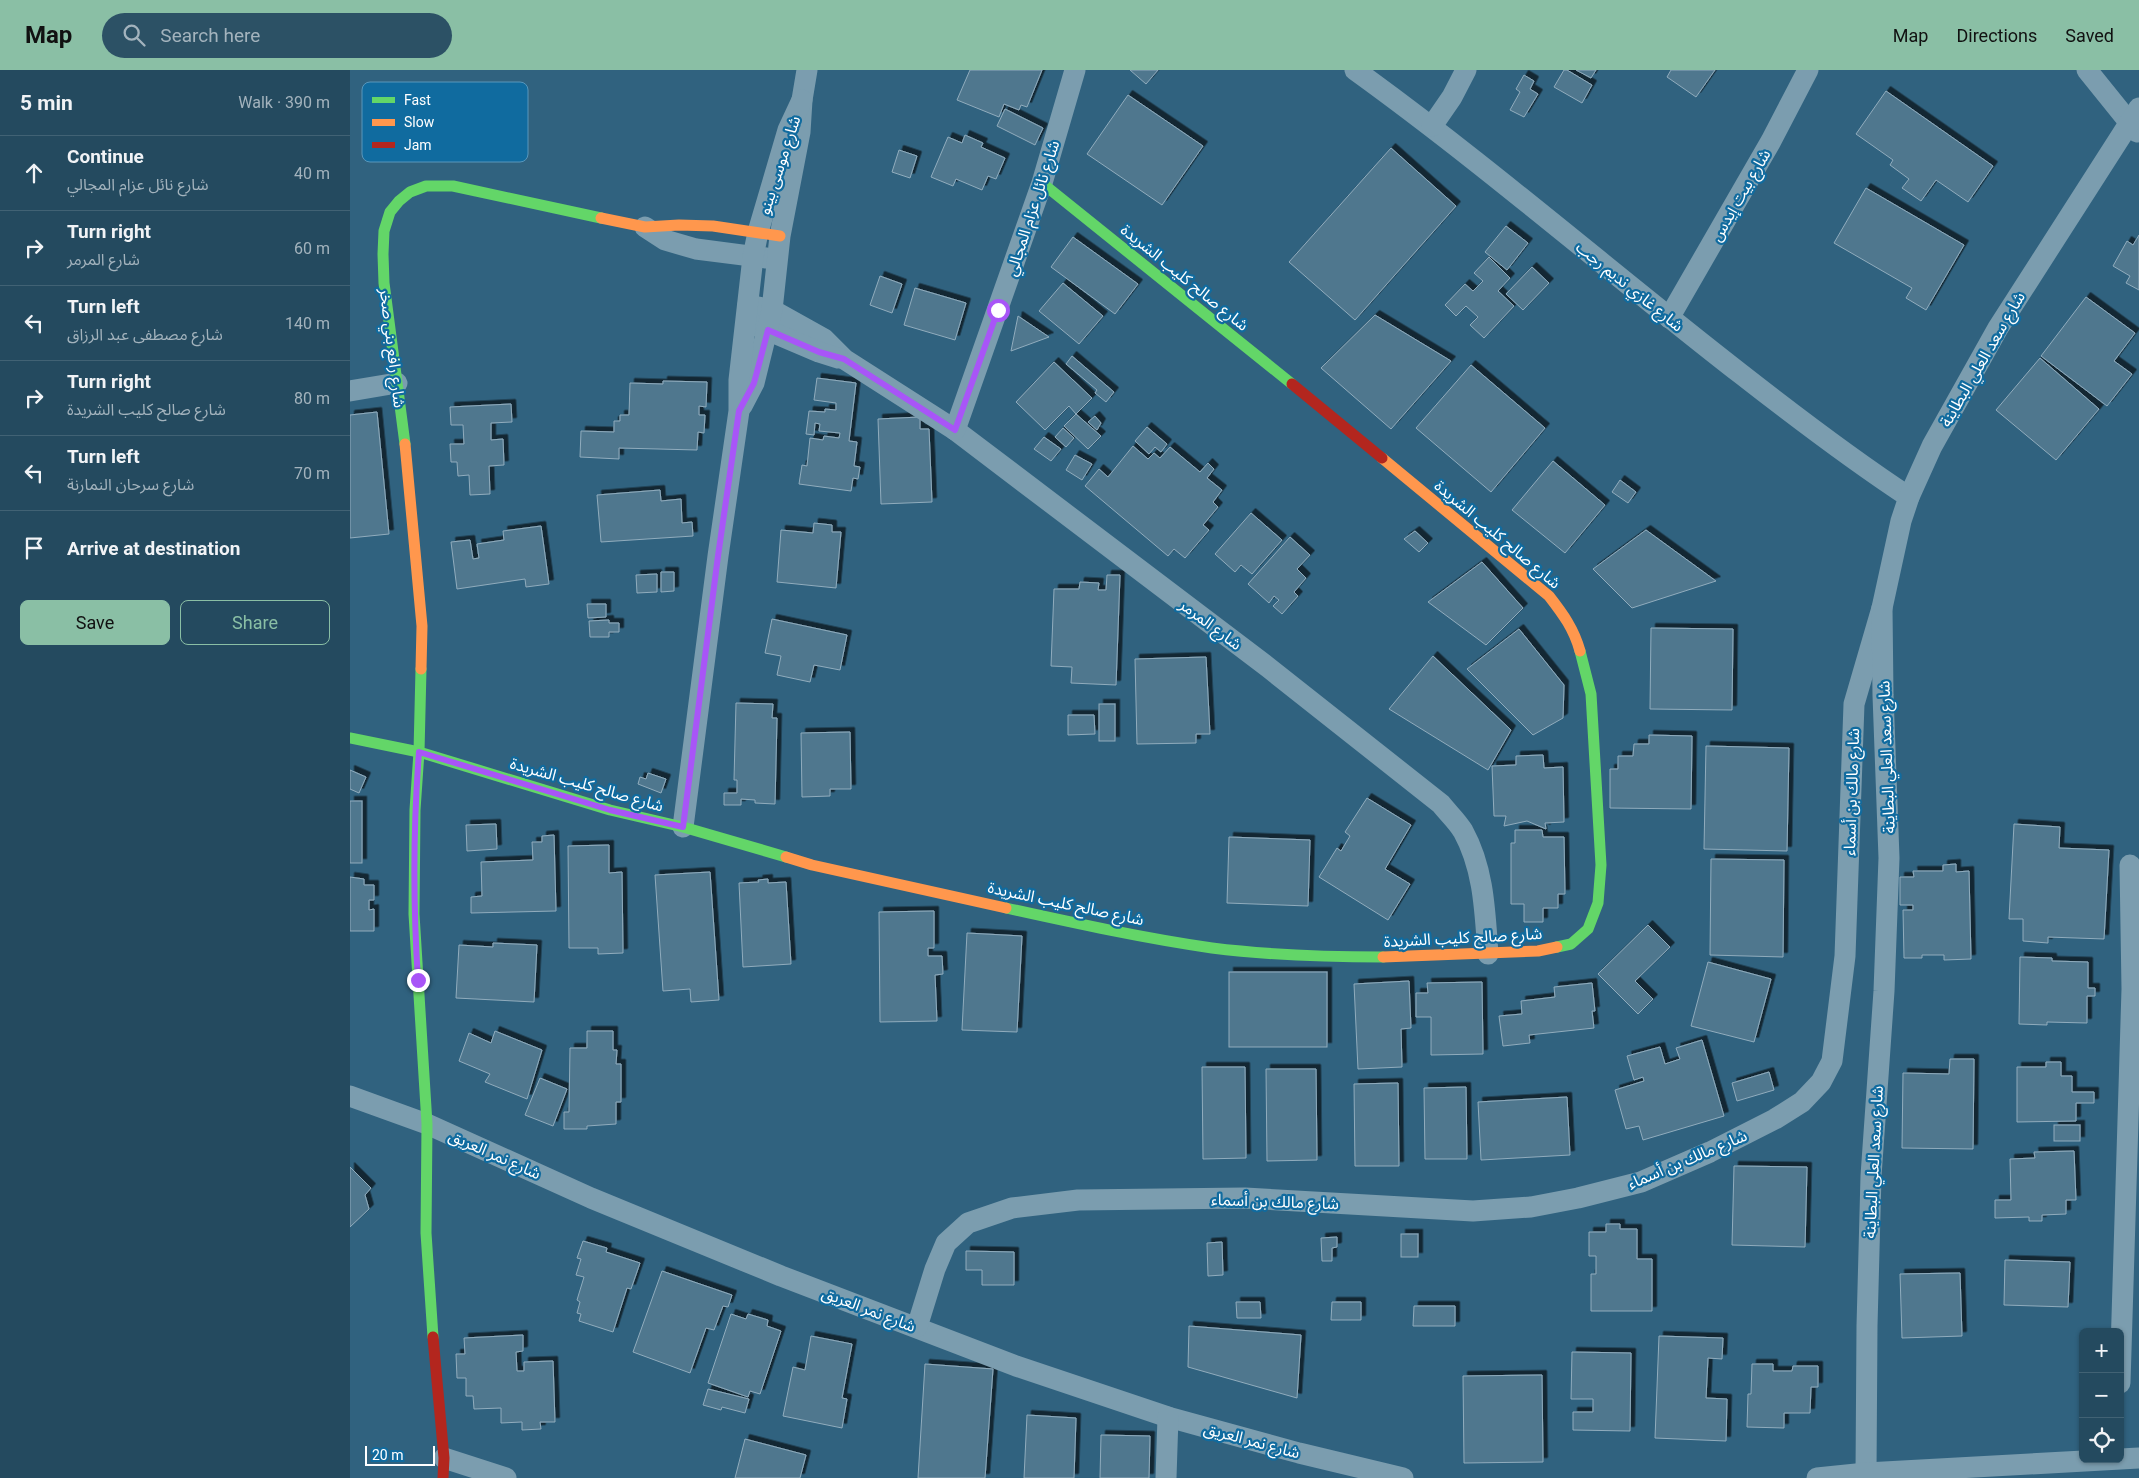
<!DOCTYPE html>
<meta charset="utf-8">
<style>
body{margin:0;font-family:Roboto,"Noto Sans Arabic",sans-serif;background:#2c5165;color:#f1f3f6}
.controls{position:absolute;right:15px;bottom:15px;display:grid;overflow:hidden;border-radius:8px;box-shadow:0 1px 4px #0004}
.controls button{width:45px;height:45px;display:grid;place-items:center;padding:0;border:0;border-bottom:1px solid #416274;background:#244a5f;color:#f1f3f6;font:25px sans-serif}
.scale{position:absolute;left:15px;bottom:12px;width:70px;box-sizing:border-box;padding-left:5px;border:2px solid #fff;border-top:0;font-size:14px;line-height:18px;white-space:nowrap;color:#fff;-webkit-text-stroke:4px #106b9f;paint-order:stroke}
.stop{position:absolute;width:15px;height:15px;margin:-11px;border:4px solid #a855f7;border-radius:50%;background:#fff}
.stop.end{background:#a855f7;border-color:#fff;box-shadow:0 1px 5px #0008}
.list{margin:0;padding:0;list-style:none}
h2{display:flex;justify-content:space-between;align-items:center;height:65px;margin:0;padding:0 20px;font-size:21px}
h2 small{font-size:16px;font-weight:400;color:#a3b3bd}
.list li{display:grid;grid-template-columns:32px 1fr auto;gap:15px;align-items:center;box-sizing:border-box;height:75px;padding:0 20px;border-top:1px solid #416274}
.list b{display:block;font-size:19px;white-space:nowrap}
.list p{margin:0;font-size:16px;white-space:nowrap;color:#a3b3bd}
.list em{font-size:16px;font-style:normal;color:#a3b3bd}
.actions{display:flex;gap:10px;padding:15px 20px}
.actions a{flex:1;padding:11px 0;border:1px solid #8abfa5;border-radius:8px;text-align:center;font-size:18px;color:#8abfa5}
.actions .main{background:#8abfa5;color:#111}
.icon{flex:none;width:28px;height:28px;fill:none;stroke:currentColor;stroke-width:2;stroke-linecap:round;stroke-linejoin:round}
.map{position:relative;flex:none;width:1789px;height:1408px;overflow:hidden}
header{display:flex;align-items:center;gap:30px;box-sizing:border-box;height:70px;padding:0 25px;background:#8abfa5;color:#111}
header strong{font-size:24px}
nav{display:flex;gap:28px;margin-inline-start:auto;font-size:18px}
.search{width:350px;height:45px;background:#2c5165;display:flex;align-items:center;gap:12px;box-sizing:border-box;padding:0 18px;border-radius:28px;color:#a3b3bd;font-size:19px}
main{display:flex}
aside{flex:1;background:#244a5f}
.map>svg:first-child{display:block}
.building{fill:#50778e;stroke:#90acbd;filter:url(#shadow)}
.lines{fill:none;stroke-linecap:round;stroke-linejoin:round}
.street{stroke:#7b9daf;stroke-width:21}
.fast{stroke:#63d668;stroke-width:11}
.slow{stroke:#ff974d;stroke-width:11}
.jam{stroke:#b3261e;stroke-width:11}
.route{stroke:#a855f7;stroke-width:6}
.labels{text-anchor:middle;stroke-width:4.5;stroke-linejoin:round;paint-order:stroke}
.street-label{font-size:16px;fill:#fff;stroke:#106b9f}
.key{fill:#106b9f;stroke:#5897bc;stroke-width:1}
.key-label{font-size:14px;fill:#fff}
</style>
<header>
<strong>Map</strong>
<div class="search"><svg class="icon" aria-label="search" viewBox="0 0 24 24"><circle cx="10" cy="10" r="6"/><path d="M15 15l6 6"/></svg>Search here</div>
<nav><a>Map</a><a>Directions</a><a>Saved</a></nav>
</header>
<main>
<aside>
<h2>5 min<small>Walk · 390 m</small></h2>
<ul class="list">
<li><svg class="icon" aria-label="ahead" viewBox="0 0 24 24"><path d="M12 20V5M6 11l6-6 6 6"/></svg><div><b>Continue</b><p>شارع نائل عزام المجالي</p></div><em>40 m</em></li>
<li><svg class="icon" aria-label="right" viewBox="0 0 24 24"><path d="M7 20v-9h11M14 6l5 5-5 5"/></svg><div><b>Turn right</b><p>شارع المرمر</p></div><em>60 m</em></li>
<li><svg class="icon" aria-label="left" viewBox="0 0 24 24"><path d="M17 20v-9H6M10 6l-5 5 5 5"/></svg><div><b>Turn left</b><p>شارع مصطفى عبد الرزاق</p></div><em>140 m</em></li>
<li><svg class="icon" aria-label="right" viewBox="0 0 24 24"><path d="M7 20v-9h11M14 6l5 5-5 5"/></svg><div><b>Turn right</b><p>شارع صالح كليب الشريدة</p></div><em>80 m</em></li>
<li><svg class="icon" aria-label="left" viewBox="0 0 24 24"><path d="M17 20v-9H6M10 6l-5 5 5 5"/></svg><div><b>Turn left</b><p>شارع سرحان النمارنة</p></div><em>70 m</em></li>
<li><svg class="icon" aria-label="arrive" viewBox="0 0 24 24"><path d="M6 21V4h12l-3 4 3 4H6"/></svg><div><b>Arrive at destination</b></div></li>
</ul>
<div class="actions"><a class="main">Save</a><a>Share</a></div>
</aside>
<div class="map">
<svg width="1789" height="1408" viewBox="0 0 1789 1408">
<defs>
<filter id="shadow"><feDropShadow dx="4.5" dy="-4.5" stdDeviation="0" flood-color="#0009"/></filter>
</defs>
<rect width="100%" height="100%" fill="#30627f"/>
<!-- building -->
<g class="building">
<path d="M620,0h72l-15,37 -6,-2 -2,5 -15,-6 -5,13 -42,-17z"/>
<path d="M780,0h28l-12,14z"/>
<path d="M1214,0h3l25,15 -10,18 -28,-16z"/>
<path d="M1226,0h20l-5,8z"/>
<path d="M1321,0h44l-19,27 -29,-20z"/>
<path d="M1174,5l10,6 -4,8 8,5 -14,23 -14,-7 10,-18 -4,-3z"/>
<path d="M1536,21l107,75 -25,36 -32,-22 -15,21 -19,-13 7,-9 -19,-14 3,-5 -37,-26z"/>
<path d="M778,25l75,51 -41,59 -75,-51z"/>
<path d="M655,39l38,19 -8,17 -38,-19z"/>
<path d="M615,65l18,8 -2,4 24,11 -9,21 -8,-3 -6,14 -26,-11 -3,7 -22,-9 17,-40 14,6z"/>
<path d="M1041,78l65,58 -101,114 -66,-58z"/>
<path d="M549,80l18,6 -7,22 -18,-6z"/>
<path d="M1516,118l98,57 -38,65 -20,-12 6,-10 -78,-45z"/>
<path d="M1156,156l22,17 -21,27 -22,-18z"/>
<path d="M1789,165v55l-13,-7 4,-7 -17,-10 14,-25 6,4z"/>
<path d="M723,167l65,47 -23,30 -64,-47z"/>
<path d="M1139,187l21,21 -12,13 16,15 -30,32 -14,-13 8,-8 -12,-11 -10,10 -11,-11 20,-21 8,7 10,-10 -9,-8z"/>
<path d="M1182,197l17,16 -26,27 -17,-16z"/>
<path d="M530,206l22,8 -10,29 -22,-8z"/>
<path d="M713,213l40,33 -24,28 -40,-33z"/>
<path d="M565,218l51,15 -11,37 -51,-15z"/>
<path d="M1736,227l49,36 -21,28 18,13 -25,32 -66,-50z"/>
<path d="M1025,245l76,46 -60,68 -70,-61z"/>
<path d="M668,246l31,21 -38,14z"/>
<path d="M722,286l42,36 -8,10 -11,-9 2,-3 -31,-26z"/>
<path d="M1690,288l59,51 -43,51 -60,-50z"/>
<path d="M704,292l38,36 -16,16 -7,-8 -24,24 -29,-28z"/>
<path d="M1121,295l74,63 -54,64 -75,-64z"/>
<path d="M467,308l39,5 -7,58 8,1 -3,24 6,1 -2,12 -5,-1 -2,13 -52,-7 3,-19 5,1 3,-28 13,2 1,-4 15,2 1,-5 -21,-2 1,-7 -5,-1 -1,12 -8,-1 3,-23 16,1v-3l11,1v-7l-22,-3z"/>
<path d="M313,311l44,1 -1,25 -7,-1v9h6l-1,18 -6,-1 -1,18 -78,-2v11l-39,-2 1,-26 33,1v-11h6v-6h9l1,-32 33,1z"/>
<path d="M161,334l1,18 -21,1v17l12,-1 1,26 -15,1 1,28 -20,1 -1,-20 -11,1 -1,-14h-6l-1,-18h14l-1,-19h-12l-1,-18z"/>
<path d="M27,342l12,122 -39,4v-123z"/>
<path d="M726,344l25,22 -13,13 -24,-23z"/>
<path d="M745,346l6,7 -4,7 -9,-8z"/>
<path d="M570,347v12h9l3,73 -51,2 -3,-85z"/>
<path d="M797,357l20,17 -6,8 -6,-5 -6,7 -14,-13z"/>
<path d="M713,358l11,10 -8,9 -11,-10z"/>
<path d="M694,367l17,12 -10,12 -17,-12z"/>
<path d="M783,376l15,13 6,-6 6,5 10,-11 30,25 8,-9 6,6 -7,9 15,12 -9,12 5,5 -15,18 6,5 -24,28 -11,-9 -6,7 -83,-70 14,-17 9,8z"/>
<path d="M725,385l17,9 -10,16 -16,-10z"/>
<path d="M1203,391l52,44 -40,48 -53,-43z"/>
<path d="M1270,410l16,12 -8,11 -16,-11z"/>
<path d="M310,420l1,11 20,-2 1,24 10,-1 1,14 -92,6 -4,-47z"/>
<path d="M901,443l31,27 -30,34 -11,-9 -6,7 -20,-18z"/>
<path d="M464,453l18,2v7h9l-5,56 -59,-6 4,-52 32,3z"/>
<path d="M191,456l8,58 -23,3 -1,-8 -68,10 -6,-47 19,-2 3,19 6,-1 -2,-14 27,-4 -1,-9z"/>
<path d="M1296,460l70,51 -84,27 -39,-39z"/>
<path d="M1065,461l13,12 -9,9 -15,-13z"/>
<path d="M940,467l20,18 -13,14 9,9 -12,14 4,4 -16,18 -9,-8 6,-6 -5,-4 -5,7 -21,-19z"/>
<path d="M1132,492l41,46 -37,37 -58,-43z"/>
<path d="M311,502h13v19l-13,1z"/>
<path d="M307,504v18l-20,1 -1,-18z"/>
<path d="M757,505h13l-4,110 -45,-2 1,-16 -21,-1 3,-77h25l1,-7 19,1 -1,7h8z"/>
<path d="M237,534h19v13l-18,1z"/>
<path d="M422,549l75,16 -7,35 -26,-5 -4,17 -33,-7 4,-19 -16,-3z"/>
<path d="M259,550v3h10v9h-10v5h-19l-1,-16z"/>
<path d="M1301,558l82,1 -1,81 -82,-1z"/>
<path d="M1169,559l45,56 -1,33 -30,17 -66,-66z"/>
<path d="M1083,586l78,74 -23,40 -99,-61z"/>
<path d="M856,587l4,77h-14v9l-59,1 -2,-85z"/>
<path d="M386,633l37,1 -1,14h5l-2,86 -20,-1v-3l-14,-1v6h-17v-12h13v-13h-3z"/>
<rect x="749" y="634" width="16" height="37"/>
<path d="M718,645h26l1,19 -27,1z"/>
<path d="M500,662l1,57h-21v7l-28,1 -1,-64z"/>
<path d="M1299,665l43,1 -1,73 -81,-1v-39h8v-13h15l1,-12h15z"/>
<path d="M1356,676l83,2 -2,103 -83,-2z"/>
<path d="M1193,685l1,13 19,-1 1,55 -19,1 1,6 -19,-8 -23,5 2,-10h-12l-2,-50 24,-1v-9z"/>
<path d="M0,700l16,7 -7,16 -9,-4z"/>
<path d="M298,703l18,6 -5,14 -23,-9 2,-7 6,2z"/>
<path d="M1017,728l44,27 -26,44 25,15 -22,36 -69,-43 18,-29 4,3 9,-15 -5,-4z"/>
<rect x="0" y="731" width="12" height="62"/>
<path d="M146,754l1,25 -30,2 -1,-26z"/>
<path d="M1664,754l46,3 -1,21 50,2 -5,89 -56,-2v6l-25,-2v-22h-14z"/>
<path d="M1165,760h27l1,7h21l1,57h-7v14h-15v14h-19v-18h-13v-61h4z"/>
<path d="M204,765l2,76 -85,2v-16l11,-1 -1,-34 52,-2 -1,-18h10v-6z"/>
<path d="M879,767l81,3 -2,66 -81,-3z"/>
<path d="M259,775v28l13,-1 1,81 -25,1v-6h-29l-1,-102z"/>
<path d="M1361,789l73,1 -1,97 -73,-2z"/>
<path d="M1606,794v8l13,-1 2,88 -27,1v-5h-22v3h-18l-1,-48h10v-5h-13v-28h14l-1,-6h30v-6z"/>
<path d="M360,802l9,128 -28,2 -1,-13 -27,2 -8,-116z"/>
<path d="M0,807l14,2v6h10v15h-5v10l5,-1v22h-24z"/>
<path d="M418,809v4l18,-1 5,82 -48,3 -4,-84 20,-1 -1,-2z"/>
<path d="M584,841v37h-6v8h14l1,18 -8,1 2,46 -57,1 -1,-110z"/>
<path d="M1298,855l22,22 -35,34 18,18 -15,15 -40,-40z"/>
<path d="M617,863l55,3 -5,96 -55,-2z"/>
<path d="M143,873l44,2 -3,57 -78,-4 3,-53 34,2z"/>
<path d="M1670,887l32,1v3l36,1v26h7v8h-8v27l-40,-1v3l-28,-1z"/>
<path d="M1358,892l63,17 -17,63 -63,-16z"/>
<rect x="879" y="902" width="98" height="75"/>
<path d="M1059,911l2,47 -10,1 1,38 -44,2 -4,-85z"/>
<path d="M1132,912l1,72 -52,1v-38h-15v-24h12l-1,-10z"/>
<path d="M1242,913l3,28h-3l2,17 -65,7 1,8 -27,3 -4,-30 23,-2 -1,-13 34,-4 -1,-10z"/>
<path d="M145,961l47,19 -15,49 -42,-17 5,-8 -31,-13 10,-28 22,10z"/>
<path d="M237,961h26v19h4l-1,14h5v38h-5v22l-29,2v3h-23v-17h5l1,-64h17z"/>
<path d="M1352,970l22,76 -81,24 -4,-14 -13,3 -11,-39 29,-9 -1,-4 -9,3 -7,-24 33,-9 5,17 15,-5 -4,-11z"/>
<path d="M1600,989h24l-1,90 -71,-1 1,-75 46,1z"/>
<path d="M1696,992h15v14h11v16h22v11h-18v18l-59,1v-55h29z"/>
<path d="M852,997h43l1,91 -43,1z"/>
<path d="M916,999h50l1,91 -50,1z"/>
<path d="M1419,1002l5,18 -37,11 -5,-18z"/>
<path d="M190,1008l27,11 -14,37 -28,-11z"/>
<path d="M1048,1013l1,83h-44l-1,-82z"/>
<path d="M1116,1017l1,72h-42l-1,-71z"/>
<path d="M1217,1027l3,58 -89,5 -3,-58z"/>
<rect x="1704" y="1055" width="26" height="16"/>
<path d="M1724,1081l2,49h-10v14l-24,1v6h-13v-4l-34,1v-18h16l-1,-41 25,-1 -1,-6z"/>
<path d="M1384,1096l73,1 -2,80 -73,-2z"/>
<path d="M0,1097l21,21 -6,7 4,14 -19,18z"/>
<path d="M1256,1154h14v5h17v30h15v52h-61v-37h5v-18h-7v-24h17z"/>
<rect x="1051" y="1164" width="17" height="23"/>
<path d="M987,1167v10l-5,1v13h-10l-1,-23z"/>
<path d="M233,1171l24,7 -1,4 34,11 -9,26 -4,-1 -14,44 -34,-11 2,-7 -4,-1 3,-11 -3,-2 7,-23 -8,-2 5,-16 -4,-1z"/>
<path d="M872,1172l1,33 -15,1 -1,-33z"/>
<path d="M616,1181l48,1v33h-32v-15h-16z"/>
<path d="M1655,1190l65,2 -2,45 -64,-2z"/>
<path d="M312,1201l70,24 -4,12 -5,-1 -9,24 -8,-2 -16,45 -57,-21z"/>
<path d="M1610,1203l2,63 -60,2 -2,-64z"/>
<path d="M886,1232h24l1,16h-24z"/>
<path d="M982,1232h29v18h-30z"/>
<path d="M1064,1236h41v20h-42z"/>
<path d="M381,1244l15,5 2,-5 20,6 -1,6 14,5 -21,63 -10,-3 -2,6 -40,-14z"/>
<path d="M839,1256l112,9 -4,63 -109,-31z"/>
<path d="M173,1265v16l-7,1 1,19h7v-9l29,-1 2,61h-15l1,7 -19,1v-8l-21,1v-15l-27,1 -1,-13h-7v-18h-9l-1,-24h9l-1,-16z"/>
<path d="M461,1266l41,8 -10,54 5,1 -5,29 -59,-12 10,-49 12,3z"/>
<path d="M1309,1266l64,2 -1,21 -14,-1 -2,40 21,1 -1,42 -71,-3z"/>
<path d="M1222,1282l59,1 -1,78 -57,-1v-18h20v-13h-22z"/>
<path d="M575,1294l68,5 -8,109h-67z"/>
<path d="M1402,1294h21v7h19l1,-5h25v21h-7l-1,26h-26v15l-37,-1 1,-33h3z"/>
<path d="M1192,1305l1,87 -79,1 -1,-87z"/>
<path d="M358,1319l41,10 -4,14 -23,-6 -1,3 -18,-5z"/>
<path d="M677,1345l49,3 -2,60h-50z"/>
<path d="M751,1365l49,1 -1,42h-49z"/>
<path d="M395,1369l61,16 -6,23h-65z"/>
</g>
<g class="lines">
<!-- street -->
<g class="street">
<path d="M1005,0c133,96 257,204 386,304 55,43 110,85 168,123"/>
<path d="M1737,0l50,62"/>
<path d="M1082,56l20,-29 14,-27"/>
<path d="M295,157l20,13 31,9 70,9"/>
<path d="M398,235l24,5 52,29 20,20 111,71 314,238 172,136c7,9 16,17 22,27 21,38 22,81 25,123"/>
<path d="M1319,248l102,-177 37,-71"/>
<path d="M405,255l64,27 19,6"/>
<path d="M0,321l47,-8"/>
<path d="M392,336l12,-23 18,-73 8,-74 20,-104 2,-32 5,-30"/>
<path d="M605,360l87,-247 33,-113"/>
<path d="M333,757l35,-271 21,-145v-31l14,-123 5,-25 30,-102 14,-30"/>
<path d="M0,1026l77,28 164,74 190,78 235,90 152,51 131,36 104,25"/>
<path d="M567,1257l18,-58 11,-26 22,-20 44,-15 66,-8 167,-2 228,13 58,-4 47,-9 63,-16 69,-30 65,-33 27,-17 19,-20 11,-21 13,-105 9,-252 28,-96"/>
<path d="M1770,1313l12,-394 -2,-124"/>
<path d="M94,1388l62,20"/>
<path d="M1516,1403l1,-147 4,-150 13,-185 5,-133 -6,-163 -1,-87 19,-87 8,-24 23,-51 66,-118 141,-220"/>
<path d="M816,1408l2,-61"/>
<path d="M1467,1408l49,-5 273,-15"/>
</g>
<!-- fast -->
<g class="fast">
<path d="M692,113l250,201"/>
<path d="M55,374l-21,-161 -1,-29 1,-23 6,-19 9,-11 11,-9 16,-6h27l148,32"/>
<path d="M71,599l-2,83 -4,58 -1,104 13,210 -1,109 7,104"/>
<path d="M0,668l69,14 191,58 73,17 103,30"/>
<path d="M656,838c68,15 137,30 206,40 56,7 114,9 171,9"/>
<path d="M1207,877l14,-3 17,-15 10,-26 3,-38 -10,-171 -11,-43"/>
</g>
<!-- slow -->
<g class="slow">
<path d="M251,148l44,9 34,-2 34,1 67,10"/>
<path d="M55,374l17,182 -1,43"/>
<path d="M1032,388l167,138c14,18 25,33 31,55"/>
<path d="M436,787l26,8 194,43"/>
<path d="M1033,887l155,-6 19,-4"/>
</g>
<!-- jam -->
<g class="jam">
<path d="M942,314l90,74"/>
<path d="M83,1267l11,121 -1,20"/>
</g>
</g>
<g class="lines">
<!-- route -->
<path class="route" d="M68,910c-5,-76 -5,-151 1,-228l191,58 73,17 35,-271 21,-145 15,-28 14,-53 51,22 25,7 111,71 43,-120"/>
</g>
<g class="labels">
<!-- street labels -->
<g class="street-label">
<text transform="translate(429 95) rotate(-72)" y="6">شارع موسى بينو</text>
<text transform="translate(1390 125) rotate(-60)" y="6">شارع بيت إيدس</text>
<text transform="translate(682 138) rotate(-72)" y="6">شارع نائل عزام المجالي</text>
<text transform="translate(835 207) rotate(39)" y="6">شارع صالح كليب الشريدة</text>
<text transform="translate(1280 216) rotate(39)" y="6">شارع غازي نديم رجب</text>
<text transform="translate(43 278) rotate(83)" y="6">شارع رافع بني صخر</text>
<text transform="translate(1632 289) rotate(-60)" y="6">شارع سعد العلي البطاينة</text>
<text transform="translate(1148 464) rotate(40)" y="6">شارع صالح كليب الشريدة</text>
<text transform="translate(861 554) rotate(37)" y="6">شارع المرمر</text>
<text transform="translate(1536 687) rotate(-92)" y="6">شارع سعد العلي البطاينة</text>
<text transform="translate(237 714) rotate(16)" y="6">شارع صالح كليب الشريدة</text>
<text transform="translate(1501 722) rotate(-88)" y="6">شارع مالك بن أسماء</text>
<text transform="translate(716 833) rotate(12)" y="6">شارع صالح كليب الشريدة</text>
<text transform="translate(1113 867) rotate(-3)" y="6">شارع صالح كليب الشريدة</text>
<text transform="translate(145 1084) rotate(24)" y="6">شارع نمر العريق</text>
<text transform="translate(1337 1089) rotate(-23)" y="6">شارع مالك بن أسماء</text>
<text transform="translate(1523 1092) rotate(-87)" y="6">شارع سعد العلي البطاينة</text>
<text transform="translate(925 1131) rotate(2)" y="6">شارع مالك بن أسماء</text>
<text transform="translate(519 1239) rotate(21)" y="6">شارع نمر العريق</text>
<text transform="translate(902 1370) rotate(15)" y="6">شارع نمر العريق</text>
</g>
</g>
<!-- legend -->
<rect x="12" y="12" width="166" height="80" rx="8" class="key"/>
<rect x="22" y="27" width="23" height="6" fill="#63d668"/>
<rect x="22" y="49" width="23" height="7" fill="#ff974d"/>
<rect x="22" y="72" width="23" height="6" fill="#b3261e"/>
<g class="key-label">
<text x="54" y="35">Fast</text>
<text x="54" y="57">Slow</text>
<text x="54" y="80">Jam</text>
</g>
</svg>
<div class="controls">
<button>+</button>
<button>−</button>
<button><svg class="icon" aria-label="locate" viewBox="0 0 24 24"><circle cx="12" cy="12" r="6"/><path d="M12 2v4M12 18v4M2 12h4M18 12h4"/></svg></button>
</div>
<div class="scale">20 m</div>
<div class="stop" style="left:648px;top:240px"></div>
<div class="stop end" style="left:68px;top:910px"></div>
</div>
</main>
